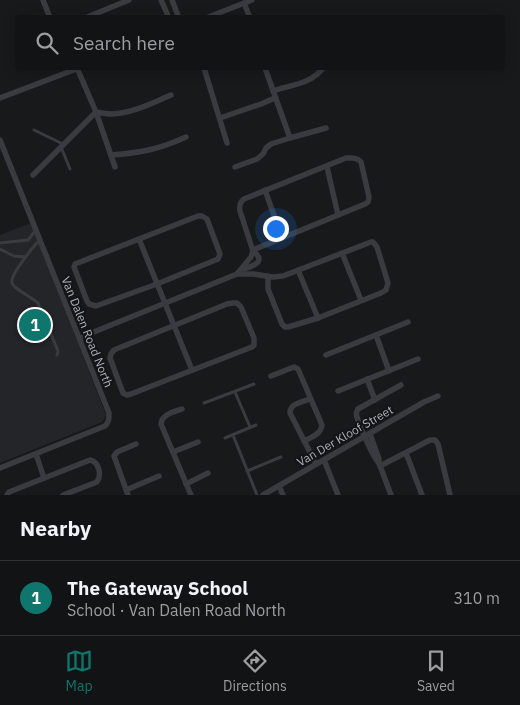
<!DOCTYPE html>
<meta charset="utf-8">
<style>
body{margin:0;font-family:"IBM Plex Sans",sans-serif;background:#1b1c1d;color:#f1f3f6}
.you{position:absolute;left:275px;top:228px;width:18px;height:18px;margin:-12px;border:4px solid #fff;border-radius:50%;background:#1a73e8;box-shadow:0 0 0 8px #1a73e833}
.badge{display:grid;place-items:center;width:32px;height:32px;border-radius:50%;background:#0f766e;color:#fff;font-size:16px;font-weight:700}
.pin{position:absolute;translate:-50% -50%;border:2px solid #fff;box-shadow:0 1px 5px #0006}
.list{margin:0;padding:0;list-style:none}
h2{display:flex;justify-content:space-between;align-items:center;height:65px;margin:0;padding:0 20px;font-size:21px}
h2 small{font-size:16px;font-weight:400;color:#9c9ea0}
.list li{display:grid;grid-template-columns:32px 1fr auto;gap:15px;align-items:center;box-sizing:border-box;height:75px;padding:0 20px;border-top:1px solid #313234}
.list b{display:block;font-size:19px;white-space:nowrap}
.list p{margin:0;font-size:16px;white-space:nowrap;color:#9c9ea0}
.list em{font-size:16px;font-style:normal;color:#9c9ea0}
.icon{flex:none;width:28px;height:28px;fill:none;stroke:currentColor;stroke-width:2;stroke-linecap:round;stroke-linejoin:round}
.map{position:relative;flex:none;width:520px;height:495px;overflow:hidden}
.search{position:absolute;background:#121314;box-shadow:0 2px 12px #0003;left:15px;right:15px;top:15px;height:55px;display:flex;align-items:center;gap:12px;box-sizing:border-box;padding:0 18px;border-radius:5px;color:#9c9ea0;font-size:19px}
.sheet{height:140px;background:#121314}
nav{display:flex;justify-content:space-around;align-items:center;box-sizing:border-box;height:70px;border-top:1px solid #313234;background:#121314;font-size:14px;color:#9c9ea0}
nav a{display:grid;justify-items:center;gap:2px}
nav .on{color:#0f766e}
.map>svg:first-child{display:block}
.built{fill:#242528}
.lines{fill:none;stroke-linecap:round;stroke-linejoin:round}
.lane{stroke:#393b40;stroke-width:3}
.street{stroke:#393b40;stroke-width:5.5}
.labels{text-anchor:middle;stroke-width:4;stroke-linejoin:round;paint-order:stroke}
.street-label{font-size:12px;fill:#abb0bb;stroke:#131416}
</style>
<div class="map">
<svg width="520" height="495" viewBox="0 0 520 495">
<rect width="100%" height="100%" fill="#18191b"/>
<!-- built -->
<path class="built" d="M31,223l75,192 -4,7 -102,41v-228z"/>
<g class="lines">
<!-- lane -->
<g class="lane">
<path d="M34,130l29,14"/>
<path d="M61,147l9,22"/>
<path d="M40,240c-6,5 -27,32 -28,40 -1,2 1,5 3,7 7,6 16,10 23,16l20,48 -1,4"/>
<path d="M0,243l28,-3 8,-10"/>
<path d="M0,249l14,7 12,1"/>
<path d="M235,392l15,35"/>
<path d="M204,403l50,-19"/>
<path d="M233,435l24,60"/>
<path d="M225,438l31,-13"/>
<path d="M247,471l34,-14"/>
</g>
<!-- street -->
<g class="street">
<path d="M43,0l7,18"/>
<path d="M161,0l8,18"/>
<path d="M172,0l7,18"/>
<path d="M244,3l6,15"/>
<path d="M85,18l44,-18"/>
<path d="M206,18l46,-18"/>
<path d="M77,68l19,44 19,55"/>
<path d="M204,68l23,75"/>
<path d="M265,68l25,70 36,-10"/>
<path d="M273,91c18,-6 38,-7 50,-23"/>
<path d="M0,98l79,-30"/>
<path d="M220,118l41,-14 14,-6"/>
<path d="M0,140l109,273c0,6 0,9 -4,13l-105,42"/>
<path d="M111,155c29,-2 49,-6 75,-18"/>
<path d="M235,167l22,-8 6,-5 3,-6 5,-4 19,-6"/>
<path d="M327,167l11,48"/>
<path d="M33,175l63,-63c5,1 11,2 16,2 21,-1 40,-11 59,-19"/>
<path d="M265,190l17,48"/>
<path d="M198,216h4l5,3 13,35 -2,5 -61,25 -61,22 -7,-2 -2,-3 -13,-34 1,-3z"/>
<path d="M139,239l53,131"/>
<path d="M342,253l19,47"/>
<path d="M241,270c10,-3 27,-8 12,-19"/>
<path d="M298,270l20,48"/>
<path d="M237,274l14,-17 2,-6 -13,-40c-1,-6 0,-9 4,-12l102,-41c6,0 11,-1 15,4l8,35 -1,5 -3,2 -112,46"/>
<path d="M233,303h4l4,4 13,31v7l-2,2 -121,47 -4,1 -4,-2 -13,-35 1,-4 3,-4 113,-46z"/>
<path d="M376,335l13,36"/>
<path d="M79,338l158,-64h16l20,3 10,-1 88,-34h2l4,5 11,36 -2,7 -5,3 -63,25 -30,9h-3l-3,-3 -14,-35v-12"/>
<path d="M326,355l82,-33"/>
<path d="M271,376l23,-9 4,2 24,56c-1,9 -10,12 -18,16"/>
<path d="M367,379l8,21"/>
<path d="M338,391l80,-32"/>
<path d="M310,399c-7,3 -20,4 -20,14l26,51"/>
<path d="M182,409c-8,3 -20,5 -21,15l30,71"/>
<path d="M370,434l9,25v4l12,32"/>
<path d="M173,452l25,-10"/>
<path d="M406,453l16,42"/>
<path d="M36,454l8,24"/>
<path d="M324,460l14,35"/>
<path d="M379,463c-5,-4 -20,-38 -22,-46 -1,-4 -1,-4 1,-8l43,-24"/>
<path d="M380,466l50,-26h5l3,4 12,51"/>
<path d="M186,484l22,-11"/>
<path d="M279,486l4,9"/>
<path d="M126,490l33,-14"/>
<path d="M7,495l2,-3 81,-32c9,2 12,15 7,22l-34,13"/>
<path d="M128,495l-14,-39 3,-4 19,-8"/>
<path d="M263,495l161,-93 14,-6"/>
</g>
</g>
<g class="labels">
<!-- street labels -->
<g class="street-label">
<text transform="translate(87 332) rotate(68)" y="4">Van Dalen Road North</text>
<text transform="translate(345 436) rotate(-30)" y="4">Van Der Kloof Street</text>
</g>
</g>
</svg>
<div class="you"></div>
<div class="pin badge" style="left:35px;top:325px">1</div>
<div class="search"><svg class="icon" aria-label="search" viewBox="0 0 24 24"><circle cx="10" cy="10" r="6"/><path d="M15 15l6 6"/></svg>Search here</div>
</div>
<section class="sheet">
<h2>Nearby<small></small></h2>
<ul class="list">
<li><span class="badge">1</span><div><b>The Gateway School</b><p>School · Van Dalen Road North</p></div><em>310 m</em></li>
</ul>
</section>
<nav>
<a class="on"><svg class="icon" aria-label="map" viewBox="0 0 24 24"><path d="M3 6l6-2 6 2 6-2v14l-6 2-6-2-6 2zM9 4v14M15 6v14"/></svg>Map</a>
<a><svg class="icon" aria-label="directions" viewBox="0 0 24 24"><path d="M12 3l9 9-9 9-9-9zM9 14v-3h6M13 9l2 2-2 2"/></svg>Directions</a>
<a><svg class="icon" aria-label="saved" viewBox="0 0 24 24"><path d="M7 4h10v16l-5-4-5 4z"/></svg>Saved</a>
</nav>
